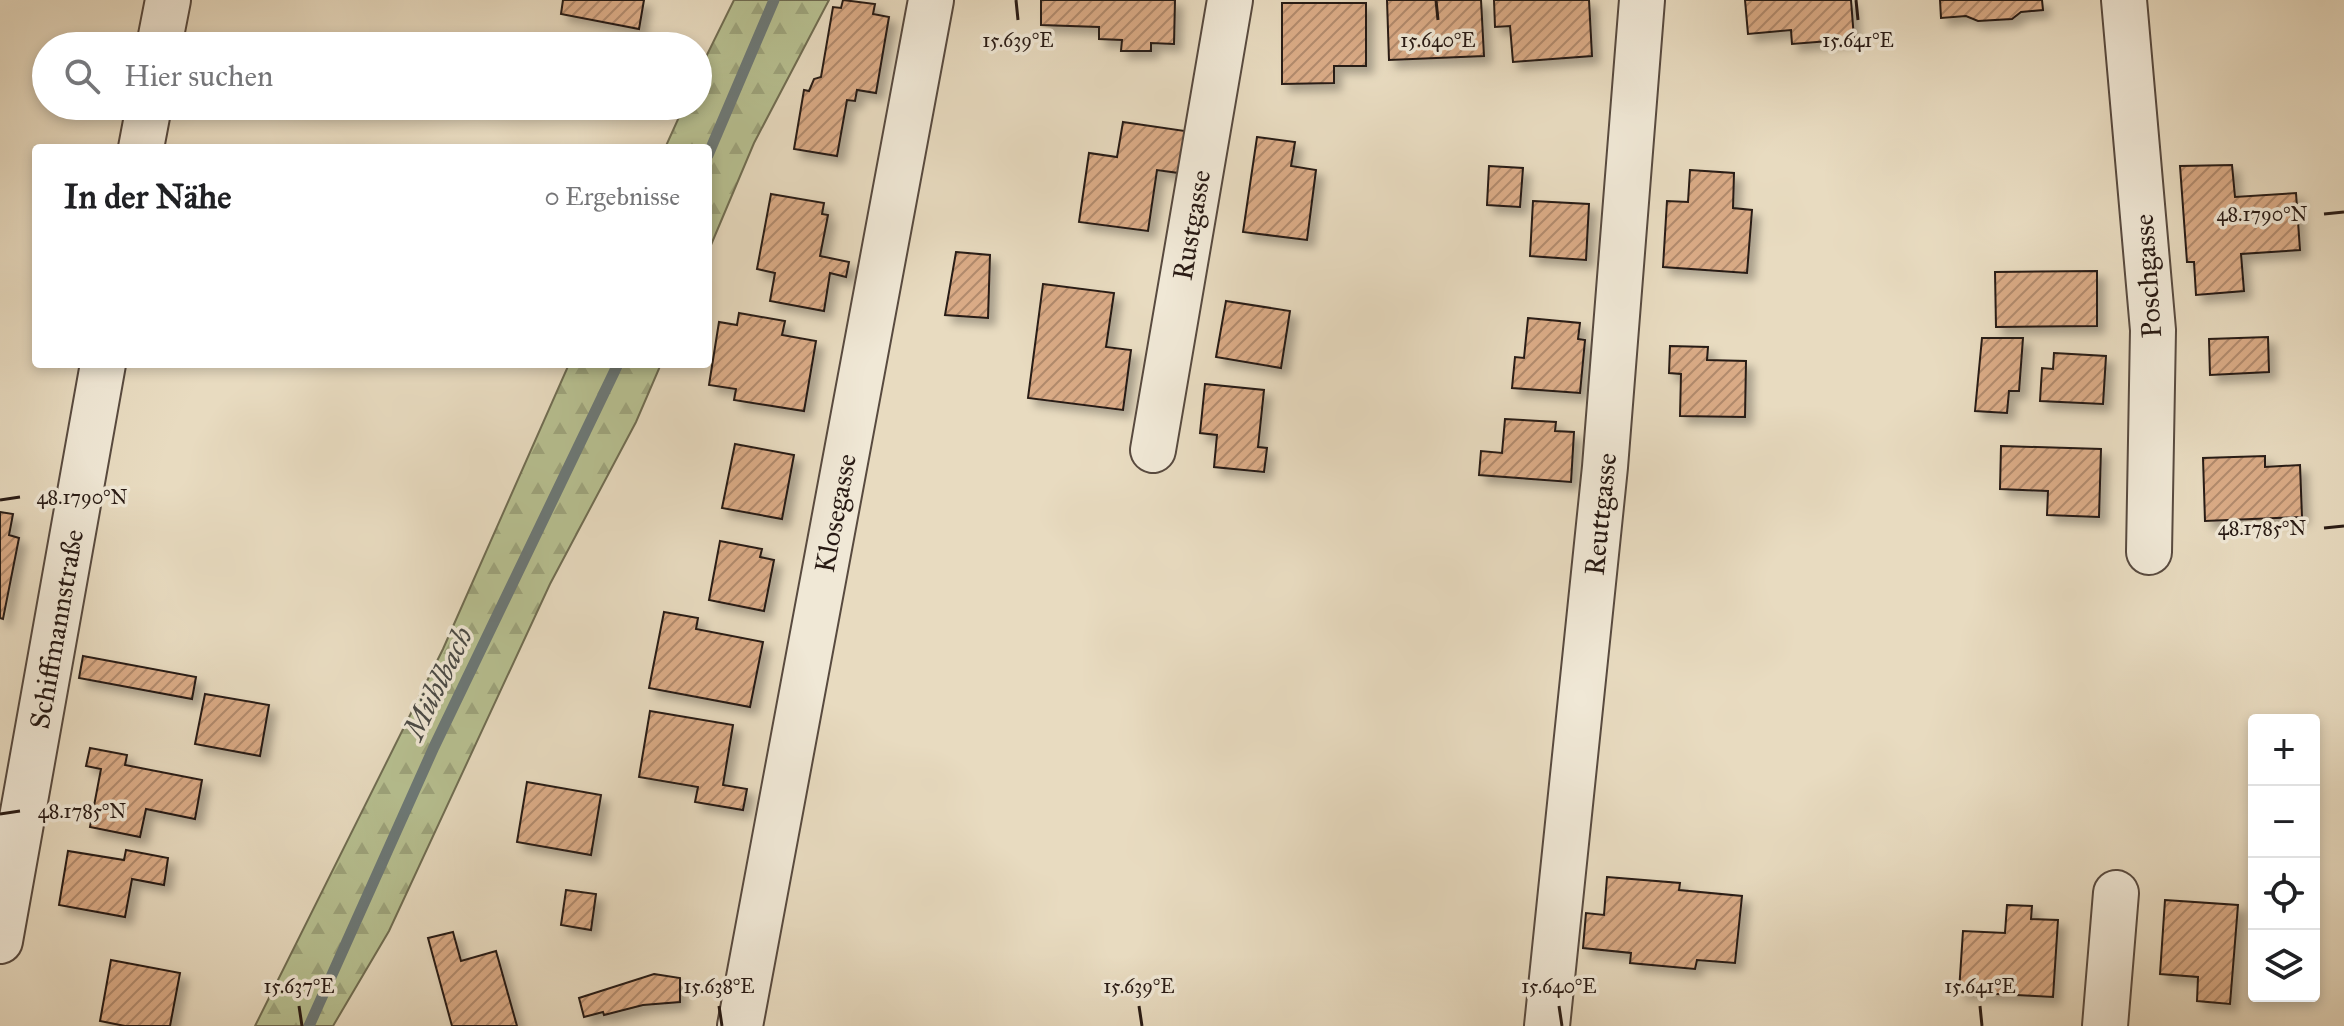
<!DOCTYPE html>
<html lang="de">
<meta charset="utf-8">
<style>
body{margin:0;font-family:"IM FELL Great Primer",serif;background:#f2f2f2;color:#202124}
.controls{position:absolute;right:24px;bottom:24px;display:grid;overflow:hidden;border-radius:8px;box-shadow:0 4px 12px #0003}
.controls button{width:72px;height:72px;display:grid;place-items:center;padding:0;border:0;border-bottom:2px solid #e0e0e0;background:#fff;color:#202124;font:40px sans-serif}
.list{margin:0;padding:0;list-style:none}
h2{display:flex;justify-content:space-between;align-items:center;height:104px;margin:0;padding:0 32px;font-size:34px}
h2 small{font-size:26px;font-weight:400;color:#757577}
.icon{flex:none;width:44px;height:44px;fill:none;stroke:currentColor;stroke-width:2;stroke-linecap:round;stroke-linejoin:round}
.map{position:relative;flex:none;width:2344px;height:1026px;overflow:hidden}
.search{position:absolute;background:#fff;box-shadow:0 4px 12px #0003;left:32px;top:32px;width:680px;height:88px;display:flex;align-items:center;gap:20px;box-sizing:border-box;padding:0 28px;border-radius:44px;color:#757577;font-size:30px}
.panel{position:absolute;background:#fff;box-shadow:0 4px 12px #0003;left:32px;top:144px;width:680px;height:224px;border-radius:8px}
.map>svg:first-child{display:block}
.forest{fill:url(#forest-firs);stroke:#706d52;stroke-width:2}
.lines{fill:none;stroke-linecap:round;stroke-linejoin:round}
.stream{stroke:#6c7978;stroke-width:11}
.building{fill:url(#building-hatch);stroke:#281a14;stroke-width:2;filter:url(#shadow)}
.minor-casing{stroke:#584a3f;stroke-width:48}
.minor{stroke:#f0e8d6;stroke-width:44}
.ticks{fill:none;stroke:#281a14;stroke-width:3}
.labels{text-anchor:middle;stroke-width:7;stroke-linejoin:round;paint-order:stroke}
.street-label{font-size:28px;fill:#281a14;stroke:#f0e8d6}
.water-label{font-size:30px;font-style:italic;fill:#4a4a46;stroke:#f0e8d6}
.ticks-label{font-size:20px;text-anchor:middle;fill:#281a14;stroke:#f0e8d6;stroke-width:7;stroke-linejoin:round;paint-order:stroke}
</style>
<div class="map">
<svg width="2344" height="1026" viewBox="0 0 2344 1026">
<defs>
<pattern id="forest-firs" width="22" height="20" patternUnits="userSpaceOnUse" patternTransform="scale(2)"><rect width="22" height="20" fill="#b7c091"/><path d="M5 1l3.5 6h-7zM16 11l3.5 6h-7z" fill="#9da47c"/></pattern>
<pattern id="building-hatch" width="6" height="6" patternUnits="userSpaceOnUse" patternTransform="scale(2)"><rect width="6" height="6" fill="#daab86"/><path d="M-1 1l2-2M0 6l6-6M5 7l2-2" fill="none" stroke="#b18a6c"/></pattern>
<filter id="shadow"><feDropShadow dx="7" dy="7" stdDeviation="4" flood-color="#0004"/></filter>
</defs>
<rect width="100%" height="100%" fill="#e8dbc0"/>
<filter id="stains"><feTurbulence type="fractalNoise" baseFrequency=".0025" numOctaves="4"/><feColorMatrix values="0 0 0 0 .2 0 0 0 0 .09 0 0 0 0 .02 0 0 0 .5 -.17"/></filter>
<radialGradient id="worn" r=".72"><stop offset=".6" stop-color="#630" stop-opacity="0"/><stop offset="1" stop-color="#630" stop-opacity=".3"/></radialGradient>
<!-- forest -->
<g class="forest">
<path d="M734,0h95l-75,143 -46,109v-104h-43l19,-42h14v-33z"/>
<path d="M569,364h92l-25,58 -86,162 -161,347 -56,95h-78l188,-377z"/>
</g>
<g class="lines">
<!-- stream -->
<g class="stream">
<path d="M708,155l66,-155"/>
<path d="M309,1026l125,-279 184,-383"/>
</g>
</g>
<!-- building -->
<g class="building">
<path d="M563,0h81l-5,29 -78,-15z"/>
<path d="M843,0l32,4 -2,10 16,3 -13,76 -19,-3 -2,11 -8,-1 -10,56 -43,-7 10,-59 5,1 5,-12 7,-2 12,-70 8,1z"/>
<path d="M1041,0h134l-1,44 -23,-1v8h-30l1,-11 -23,-1v-12l-58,-2z"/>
<path d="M1387,0h94l3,56 -95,4z"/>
<path d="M1494,0h95l3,56 -79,6 -3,-36 -15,1z"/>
<path d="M1745,0h106l3,39 -62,5 -1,-14 -43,4z"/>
<path d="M1940,0h102l1,10 -22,2 -9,7 -34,2 -12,-5 -25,2z"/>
<path d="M1282,3h84v63h-32v17l-52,1z"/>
<path d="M1123,122l62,9 -6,42 -22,-3 -9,61 -69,-9 10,-69 28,4z"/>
<path d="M1257,137l38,5 -4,24 25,4 -9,70 -64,-8z"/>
<path d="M2232,165l3,32 61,-4 4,57 -59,4 3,37 -48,4 -2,-33h-7l-7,-96z"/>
<path d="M1489,166l34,2 -3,39 -33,-2z"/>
<path d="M1690,170l44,3 -1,35 19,2 -5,63 -84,-6 4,-66 21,1z"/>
<path d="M771,194l53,9 -2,11 6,1 -8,41 29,6 -3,15 -16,-4 -6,38 -54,-10 5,-28 -18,-4z"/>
<path d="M1533,201l56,3 -3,56 -56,-4z"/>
<path d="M956,252l34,3 -2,63 -43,-3z"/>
<path d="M2097,271v55l-101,1 -1,-55z"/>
<path d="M1043,284l71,9 -8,54 25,3 -8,60 -95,-12z"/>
<path d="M1226,301l64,10 -9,57 -65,-11z"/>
<path d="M739,313l46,8 -3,14 34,6 -12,70 -70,-11 2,-11 -27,-4 10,-63 18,3z"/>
<path d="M1528,318l52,5 -2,16 7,1 -5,53 -68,-5 3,-31 9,1z"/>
<path d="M2268,337l1,35 -59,3 -1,-36z"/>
<path d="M1982,338h41l-4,53h-10l-2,22 -32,-2z"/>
<path d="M1670,346l38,1 -1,13 39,1 -1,56 -65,-1 1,-42 -12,-1z"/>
<path d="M2054,353l52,3 -3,48 -63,-3 2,-33 11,1z"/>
<path d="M1205,384l59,6 -6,57 9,1 -3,24 -50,-5 3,-32 -17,-2z"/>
<path d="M1505,419l51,3 -1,9 19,1 -3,50 -92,-7 2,-24 21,2z"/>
<path d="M735,444l59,11 -12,64 -60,-11z"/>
<path d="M2001,446l100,3 -2,68 -52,-2 1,-24 -48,-2z"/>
<path d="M2265,456v11l35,-2 2,52 -97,4 -2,-63z"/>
<path d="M0,512l13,2 -4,21 10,3 -16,81 -3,-1z"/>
<path d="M720,541l42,8 -2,8 14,3 -10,51 -55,-11z"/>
<path d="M664,612l34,6 -2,11 67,13 -13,65 -101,-19z"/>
<path d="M83,656l113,21 -4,22 -113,-21z"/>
<path d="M205,694l64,11 -9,51 -65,-12z"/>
<path d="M650,711l83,14 -10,60 24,4 -4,21 -48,-8 3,-15 -59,-10z"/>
<path d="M90,748l37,7 -2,10 77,15 -7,39 -49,-10 -6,28 -50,-10 11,-58 -15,-3z"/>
<path d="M527,782l74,13 -10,60 -74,-13z"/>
<path d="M126,850l42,8 -4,27 -32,-6 -7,38 -66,-12 9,-54 56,9z"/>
<path d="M1607,877l73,6 -1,7 63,6 -7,67 -38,-3 -2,9 -65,-6 1,-10 -48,-5 3,-35 18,2z"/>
<path d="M566,890l30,4 -5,36 -30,-5z"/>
<path d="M2165,900l73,5 -8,99 -33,-3 1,-24 -38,-3z"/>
<path d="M2007,905l25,1 -1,13 27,1 -5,77 -94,-5 4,-61 42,2z"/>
<path d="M453,932l8,29 35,-10 21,75h-65l-24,-88z"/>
<path d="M111,960l69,13 -10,53h-45l-25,-5z"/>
<path d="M654,974l26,4v24l-37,3 -39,10 -1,-3 -19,5 -5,-19z"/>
</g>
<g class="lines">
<!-- minor casing -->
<g class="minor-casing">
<g id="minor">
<path d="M2124,0l29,330 -4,222"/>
<path d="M159,46l9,-46"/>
<path d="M141,148l8,-42"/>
<path d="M1153,450l77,-450"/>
<path d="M0,941l103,-577"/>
<path d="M740,1026l191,-1026"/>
<path d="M1547,1026l58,-559 37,-467"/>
<path d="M2105,1026l11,-133"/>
</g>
</g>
<!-- minor -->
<use href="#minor" class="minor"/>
</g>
<!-- ticks -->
<path class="ticks" d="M1016,0l2,20M1436,0l2,20M1856,0l2,20M2324,214l20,-2M0,500l20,-3M2324,528l20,-2M0,814l20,-3M299,1006l3,20M719,1006l3,20M1139,1006l3,20M1559,1006l3,20M1980,1006l2,20"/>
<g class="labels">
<!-- street labels -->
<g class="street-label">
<text transform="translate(1191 225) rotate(-80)" y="10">Rustgasse</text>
<text transform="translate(2147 276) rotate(-94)" y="10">Poschgasse</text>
<text transform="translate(835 513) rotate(-79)" y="10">Klosegasse</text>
<text transform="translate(1600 514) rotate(-84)" y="10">Reuttgasse</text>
<text transform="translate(56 629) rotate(-80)" y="10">Schiffmannstraße</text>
</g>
<!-- water labels -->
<g class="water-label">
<text transform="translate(438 683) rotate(-64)" y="10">Mühlbach</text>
</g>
</g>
<g class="ticks-label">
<text x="1018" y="47">15.639°E</text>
<text x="1438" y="47">15.640°E</text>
<text x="1858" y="47">15.641°E</text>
<text x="2262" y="221">48.1790°N</text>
<text x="82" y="504">48.1790°N</text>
<text x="2262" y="535">48.1785°N</text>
<text x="82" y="818">48.1785°N</text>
<text x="299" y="993">15.637°E</text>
<text x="719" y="993">15.638°E</text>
<text x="1139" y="993">15.639°E</text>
<text x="1559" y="993">15.640°E</text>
<text x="1980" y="993">15.641°E</text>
</g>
<rect width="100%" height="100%" filter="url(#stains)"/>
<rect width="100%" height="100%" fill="url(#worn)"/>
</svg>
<div class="controls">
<button>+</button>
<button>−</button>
<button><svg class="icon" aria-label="locate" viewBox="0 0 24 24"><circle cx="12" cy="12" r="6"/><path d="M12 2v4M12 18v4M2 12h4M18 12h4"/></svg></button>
<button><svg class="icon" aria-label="layers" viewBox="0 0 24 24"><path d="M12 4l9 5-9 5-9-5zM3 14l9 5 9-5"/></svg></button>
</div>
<div class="search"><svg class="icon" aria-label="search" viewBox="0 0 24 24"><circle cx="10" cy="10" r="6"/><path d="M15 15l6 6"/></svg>Hier suchen</div>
<section class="panel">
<h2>In der Nähe<small>0 Ergebnisse</small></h2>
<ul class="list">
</ul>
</section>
</div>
